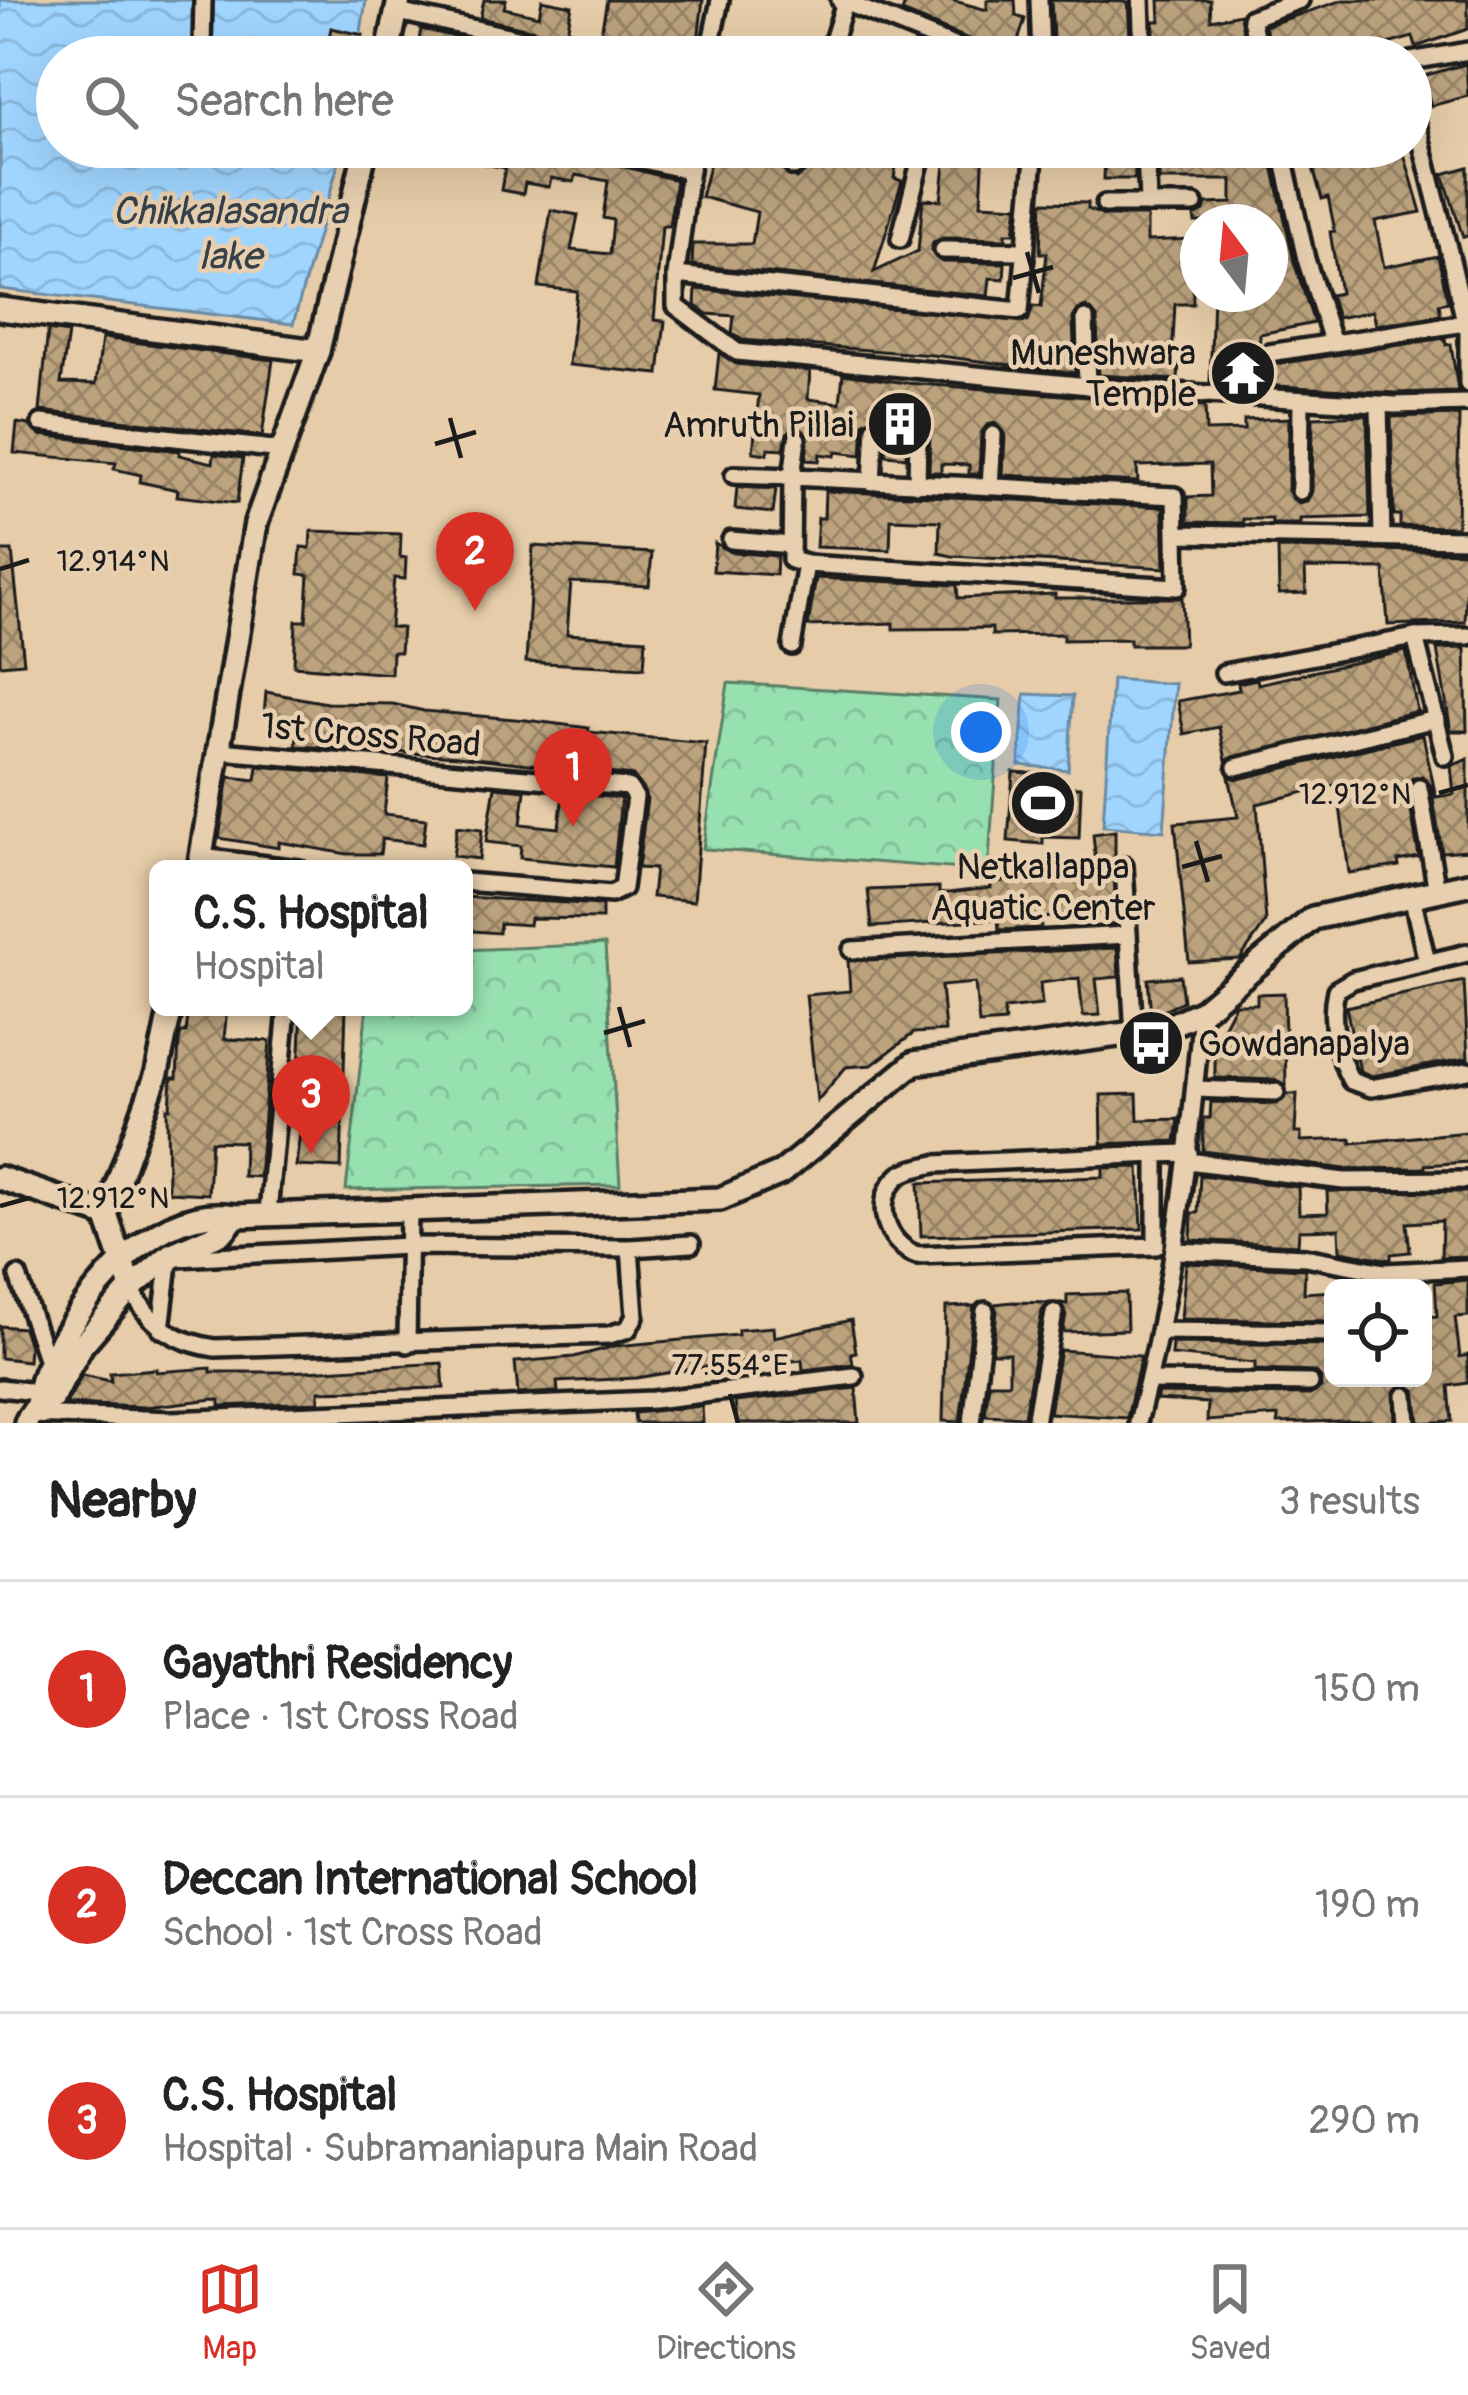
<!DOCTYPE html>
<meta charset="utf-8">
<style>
body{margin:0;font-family:Pangolin,sans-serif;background:#f6f6f6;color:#222}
.controls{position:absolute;right:36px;bottom:36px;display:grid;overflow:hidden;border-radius:18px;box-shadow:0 12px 48px #0002}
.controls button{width:108px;height:108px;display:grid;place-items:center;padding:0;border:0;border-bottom:3px solid #e0e0e0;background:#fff;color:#222;font:60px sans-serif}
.compass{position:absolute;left:1180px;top:204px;width:108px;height:108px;border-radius:50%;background:#fff;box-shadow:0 12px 48px #0002;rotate:344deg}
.you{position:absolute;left:981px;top:732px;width:42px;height:42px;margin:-30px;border:9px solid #fff;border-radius:50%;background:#1a73e8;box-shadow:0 0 0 18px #1a73e833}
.badge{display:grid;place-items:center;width:78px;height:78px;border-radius:50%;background:#d93025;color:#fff;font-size:39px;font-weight:700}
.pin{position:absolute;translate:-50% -99px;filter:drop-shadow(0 3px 6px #0008)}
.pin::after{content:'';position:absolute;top:63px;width:42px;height:36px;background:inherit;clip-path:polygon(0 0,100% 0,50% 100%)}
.popup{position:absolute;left:149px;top:860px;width:324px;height:156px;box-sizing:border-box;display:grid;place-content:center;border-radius:18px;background:#fff;filter:drop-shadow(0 3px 9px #0005);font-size:39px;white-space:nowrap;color:#767676}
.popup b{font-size:45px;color:#222}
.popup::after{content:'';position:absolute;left:50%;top:100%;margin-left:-24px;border:24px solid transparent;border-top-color:#fff}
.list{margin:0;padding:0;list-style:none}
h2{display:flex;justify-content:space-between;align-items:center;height:156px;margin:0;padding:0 48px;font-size:51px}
h2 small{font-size:39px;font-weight:400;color:#767676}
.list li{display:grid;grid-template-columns:78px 1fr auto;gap:36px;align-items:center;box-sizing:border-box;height:216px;padding:0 48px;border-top:3px solid #e0e0e0}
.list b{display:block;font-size:45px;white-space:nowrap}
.list p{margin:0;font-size:39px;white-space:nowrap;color:#767676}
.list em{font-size:39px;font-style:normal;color:#767676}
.icon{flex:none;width:66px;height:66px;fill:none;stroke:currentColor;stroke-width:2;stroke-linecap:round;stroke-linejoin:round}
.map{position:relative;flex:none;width:1468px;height:1423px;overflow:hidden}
.search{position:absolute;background:#fff;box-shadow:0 12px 48px #0002;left:36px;right:36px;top:36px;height:132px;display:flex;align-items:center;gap:30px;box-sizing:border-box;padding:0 42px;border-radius:66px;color:#767676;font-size:45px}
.sheet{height:804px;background:#fff}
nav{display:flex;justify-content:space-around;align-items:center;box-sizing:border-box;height:168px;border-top:3px solid #e0e0e0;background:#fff;font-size:33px;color:#767676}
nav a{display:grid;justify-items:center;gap:6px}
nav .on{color:#d93025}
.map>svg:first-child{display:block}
.park{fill:url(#park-crowns);stroke:#5a7e66;stroke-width:3}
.water{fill:url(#water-waves);stroke:#6b8ba4;stroke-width:3}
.building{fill:url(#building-cross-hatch);stroke:#1c1c1c;stroke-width:3}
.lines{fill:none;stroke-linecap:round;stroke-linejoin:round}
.street-casing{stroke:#1c1c1c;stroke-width:24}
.secondary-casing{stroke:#1c1c1c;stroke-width:30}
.street{stroke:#e7cfaf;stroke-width:15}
.secondary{stroke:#e7cfaf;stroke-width:21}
.ticks{fill:none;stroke:#1c1c1c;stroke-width:4.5}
.labels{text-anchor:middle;stroke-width:9;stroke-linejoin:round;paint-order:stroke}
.poi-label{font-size:36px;fill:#1c1c1c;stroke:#e7cfaf;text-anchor:end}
.street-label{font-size:36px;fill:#1c1c1c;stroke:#e7cfaf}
.water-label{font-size:39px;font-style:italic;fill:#364149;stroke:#e7cfaf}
.ticks-label{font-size:30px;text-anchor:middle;fill:#1c1c1c;stroke:#e7cfaf;stroke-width:9;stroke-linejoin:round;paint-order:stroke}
</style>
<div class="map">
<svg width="1468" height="1423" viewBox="0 0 1468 1423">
<defs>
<pattern id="park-crowns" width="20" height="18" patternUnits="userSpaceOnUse" patternTransform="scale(3)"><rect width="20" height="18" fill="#97e0b0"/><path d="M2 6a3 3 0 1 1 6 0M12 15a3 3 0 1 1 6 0" fill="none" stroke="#82c097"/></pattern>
<pattern id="water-waves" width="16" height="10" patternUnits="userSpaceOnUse" patternTransform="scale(3)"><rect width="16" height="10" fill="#a0d5ff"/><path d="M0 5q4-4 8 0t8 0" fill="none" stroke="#89b6da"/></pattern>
<pattern id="building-cross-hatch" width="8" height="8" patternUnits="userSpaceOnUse" patternTransform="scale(3)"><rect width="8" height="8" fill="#bca37e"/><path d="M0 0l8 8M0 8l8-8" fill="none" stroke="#988466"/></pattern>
</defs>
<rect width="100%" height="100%" fill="#e6cca8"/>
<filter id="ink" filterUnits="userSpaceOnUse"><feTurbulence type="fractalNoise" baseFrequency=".00833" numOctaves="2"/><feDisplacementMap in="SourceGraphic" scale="24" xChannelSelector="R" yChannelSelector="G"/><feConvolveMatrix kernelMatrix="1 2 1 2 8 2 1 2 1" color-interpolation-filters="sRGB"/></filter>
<g filter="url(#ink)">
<!-- park -->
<g class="park">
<path d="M728,683l273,17 -13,171 -285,-22z"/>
<path d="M605,944l15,241 -274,5 21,-183h97v-57z"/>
</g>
<!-- water -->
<g class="water">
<path d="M0,0h366l-9,57h-300v90h286l-50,177 -293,-35z"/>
<path d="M1112,679l63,5 -11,147 -61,-5z"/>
<path d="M1025,694l48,2 -5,74 -49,-5z"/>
</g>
<!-- building -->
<g class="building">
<path d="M484,0h22l-2,8 35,8 3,-16 30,6 -6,31 -86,-19z"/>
<path d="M607,0h96l-7,57h-40l-38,-7 -3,7 -5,-10 -11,-3z"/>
<path d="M906,0h45l36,10v-10h28l1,16 9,3 -12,38h-20l-7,-11 -84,-34z"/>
<path d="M1051,0l77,2 3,55h-77z"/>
<path d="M1159,0h51l1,20 29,-6 8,43h-34l-3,-17 -57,2v-21h6z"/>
<path d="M1343,0h125v29l-52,18 -3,-10 -40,11 3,9h-63l-2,-9 -39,9 -7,-31z"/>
<path d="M331,28l32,7 -4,22h-34z"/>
<path d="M421,29l74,17 -2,11h-77z"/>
<path d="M1466,64l2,32 -37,10 -8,-30z"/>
<path d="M440,147h85l34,6 1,-3 116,30 -7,46h-7l-8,94 11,1 -6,53 -90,-9 8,-74 -38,-4 12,-77 27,5 -7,35 39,4 3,-34 -10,-2 5,-37 -32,-6 -2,7 -23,-4 -2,9 -24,-4 -2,11 -22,-4 4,-22 -66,-13z"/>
<path d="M714,147h73l-4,24 13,8 9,-7 7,-25h88l-6,31 8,3 -28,91 44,-21 5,-52 18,1 6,-53h37l-3,57 37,2 -4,27h-8v6l-64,-1 -9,5 -2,8 11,11 63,1 -1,16 -14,-1 -2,18 -296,-31 1,-21h59l5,-32 -56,-15z"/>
<path d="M1105,147h29l1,32h-31z"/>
<path d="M1269,147l25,115 20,61 -54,11 -1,25 12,6 174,-27 1,7 5,-1 7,47 -63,2 -185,-11 3,-88h57v-72h-75l-1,-6 10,-5 2,-7 26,-1v-23h-73l-1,-32z"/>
<path d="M1307,147h95l19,65 -46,9 9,46 54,-11 10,46 -9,2 2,11 -65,10 -3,-14 -36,7 -7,-23 10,-2 -10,-61 5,-1 -7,-34 -6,2z"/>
<path d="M1468,167v69l-5,1 -20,-63z"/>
<path d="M1042,202l46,1v6l16,7h43v25l45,-2 1,65h-18l-3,56 7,1 -1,19 -79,-5 -2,-58 -11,-10 -8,3 -5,8 2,55 -143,-18 -190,-15 -10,-7 2,-17 -27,-2 -12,-9 1,-16 332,33 5,-16 8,1 6,-54h-7z"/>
<path d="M48,330l20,3 -7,50 35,1 6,-46 171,22 -11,76 -222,-25z"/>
<path d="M719,353l17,11 74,7 -2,28 32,4 3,-29 64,9 298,23 1,25 38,-1v-10l45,-2 -1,73 11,12 8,-2 5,-9 1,-75 54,-2 3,102 -70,2v5h-28v-5h-29v4l-55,-1v-25l23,-1 -1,-32 -73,2 1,16 -135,-7 2,-40 -10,-12 -8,2 -6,8 -2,41h-10v-9l-28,-1v8h-12l1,-39 -11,-11 -12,7 -1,28 -20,-2v-31l-9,-8 -13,6 -2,33 -26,-3 -1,4 -15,-2 -1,7 -13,-1 2,-24 -11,-9 -10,6 -3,16 -16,-1 -1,6 -14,-2 6,-57 -44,-5z"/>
<path d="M1459,415l-2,112 -57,-1v-11h-6l-3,-98z"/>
<path d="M17,423l12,2 11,10 140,16 -1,4 34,8 1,-9 29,4 -6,45 -60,-7 1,-6 -38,-8 1,-7 -27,-6 2,-6 -102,-10z"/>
<path d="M737,487l39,2 -3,24 -38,-4z"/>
<path d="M825,491l338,16 2,61 -213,-12 -13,-3 1,-32 -49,-2 -1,31 -74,-3 2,-29h6z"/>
<path d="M311,531l90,3 -1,23 6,1 -1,21 -11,-1 -4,49 12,1 -2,24h-8l-1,22 -97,-8 2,-45h10l3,-46 -10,-1 2,-27 9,1z"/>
<path d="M715,543l15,9 47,4 -1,19 -63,-4z"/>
<path d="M533,546l119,7 -3,33 -78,-4 -4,52 79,5 -2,29 -118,-6z"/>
<path d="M1278,548l190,4 -3,70 -77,3 -4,-56 -79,-1 1,25 -27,1z"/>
<path d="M0,551h12l12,112 -24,2z"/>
<path d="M816,578l141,7 1,13 97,-4v4h127l2,47h-54v-6l-67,1v-6l-71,1v-7l-99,1v-6l-85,3z"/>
<path d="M1465,648l2,83h-16l-14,-82z"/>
<path d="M1406,651l11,60 -191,49 -7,-33 -35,7 -6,-33 61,-11 -1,-7 19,-4 1,5z"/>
<path d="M266,692l61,11 66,1 31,7 102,9 63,8 -1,4 118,11 -12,158 -42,-4 3,-28 -17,-1 9,-69 -14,-23 -175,-20 -162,-10 3,-29 -35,-2z"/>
<path d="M1423,735l13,62 18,-3 -3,-28 17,-7v91l-26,2 -11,-66 -9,-10 -10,2 -5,11 12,68 -21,4 1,5 -50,7 -12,-89 -80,20 9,118 -26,37 -51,3 -14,-139 63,-6 -9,-40 10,2z"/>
<path d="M258,766l130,12 -4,36 42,5 -3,25 -41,-5 -2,15h-33l-68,-12v6l-60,-10 10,-61 27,3z"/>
<path d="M1013,772l35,2 -1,12 34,1 -2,51 -36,-1v7l-35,-3z"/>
<path d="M495,787l30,3 -4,34 38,4 4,-35 58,5 -7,69 -94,-9 1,-12 -35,-4z"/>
<path d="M457,826l25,3 -3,30 -26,-3z"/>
<path d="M1115,831v93h-13l-2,-11 -60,5 1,10 -42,2 -1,-11 -126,8 -4,-37 71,-3v7l52,-6v-6l106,-8 -4,-40z"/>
<path d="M464,897l138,8v14l-72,-1 -1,7 -29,-2 -1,10 -26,-2 -9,-4z"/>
<path d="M1117,948l2,29 -23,2 4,36 -17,1 -4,-38 -39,5 2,22 -38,4 1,13 -26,2 -4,-41 -34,3 4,45 -31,2 -42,32 -26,2 -29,34 -11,-106 44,-4 -2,-30z"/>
<path d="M1180,976l3,25 -32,14 -3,-36z"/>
<path d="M1464,981l4,77 -96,18 -12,-5 -14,-64z"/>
<path d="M1284,993l2,92 -10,-5 -61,-2v-36l20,-38h22v-10z"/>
<path d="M189,1007h38l-3,32 46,2 -11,136 -16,-1 1,-34 -33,-1 -3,53 -40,-2 -1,-84h3l2,-30h5l2,-36 2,-9h5z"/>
<path d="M302,1007h44l-5,161 -45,-2 11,-94h-8z"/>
<path d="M1137,1094l1,26 41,-1 -3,22 -74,3 -1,-49z"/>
<path d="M1288,1094h9l-2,39h6v8l50,-2v4l117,-11v30l-43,3v3l-80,1 -142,-18v-33h7l1,-16 66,2z"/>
<path d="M1139,1167l3,62 -221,7 -2,-53 184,-6v-9z"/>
<path d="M1200,1175l98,12 1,27 29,-1 -1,-22 141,1v64l-27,1 1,-36 -35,2 3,29 -19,2v6l-51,-9 -1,-22 -40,1 -1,15 -107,-5 1,-27h6z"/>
<path d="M1186,1263l119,6 -1,24 29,-2v30l-152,-2z"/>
<path d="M1468,1280v36l-13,1 5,40 8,-2v28l-19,3 3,35 -33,2 -4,-33 -10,-6 -11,8 1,31h-25v-3l-92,3v-7l-71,5 1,-18 -52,-3 2,-7 152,2 11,-7v-10l-6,-6 -60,-2v-7l-84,-8 1,-12 161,2v33h25v3l65,-3v-61l14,-1 -2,-33z"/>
<path d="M1126,1293l1,37 -64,2 3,-18 -5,-11 6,1v-9z"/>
<path d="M1013,1302l35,1 -6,8 -18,106 -39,-2 4,-32h20v-30h-17l5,-41 -3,-8z"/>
<path d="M974,1306l-14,116 -17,-1 3,-114z"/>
<path d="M851,1320l5,32 -5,1 2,11 -50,6 -1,-10 -45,5 1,10 -16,2 -1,-16 -105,17 -79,4 1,10 -40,2 -3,-32 59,-5 41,-11 123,-11v-5l35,-3 1,10z"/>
<path d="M0,1326l23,2 6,18 -1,15 -28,-3z"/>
<path d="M1060,1350l81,6 -14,62 -78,-5z"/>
<path d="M442,1363l2,25 -125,3v11l-99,4v-6l-6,-1 -69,8 -79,-3 16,-29 29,6 -1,-8 46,-4v3l55,-4v4h77z"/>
<path d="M856,1388l3,35h-122l-2,-21z"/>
<path d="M702,1406l1,17h-68l-1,-10z"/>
</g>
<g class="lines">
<!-- street casing -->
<g class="street-casing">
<g id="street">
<path d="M840,0l141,57"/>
<path d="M1039,0l2,57"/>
<path d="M1141,0l2,57"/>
<path d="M398,12l205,45"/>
<path d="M202,46l1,-46"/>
<path d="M708,57l12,-57"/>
<path d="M828,57l17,-55"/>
<path d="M1260,57l-9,-39 49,-18"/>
<path d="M1411,61l57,-10"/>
<path d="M588,147l102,24"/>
<path d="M693,147l-17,128v31l61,46 383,37 275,16 73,-2"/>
<path d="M1146,147l2,57"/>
<path d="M1281,147l25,112 27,85"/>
<path d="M794,167l6,-20"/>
<path d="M1105,204h89"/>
<path d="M900,239l24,-92"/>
<path d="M943,250l82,1"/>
<path d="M676,275l344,36 15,-164"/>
<path d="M1085,319l2,67"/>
<path d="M1468,322v62"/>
<path d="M1269,353l196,-30c-15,-77 -38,-151 -54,-227"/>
<path d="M1379,405l3,132"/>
<path d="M41,423l241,27"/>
<path d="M734,475l58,2 5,-38"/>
<path d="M872,482l3,-54"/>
<path d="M917,484l1,-50"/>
<path d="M990,487l3,-52"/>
<path d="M1300,491l1,-91"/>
<path d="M1176,534l1,53 -371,-23 -15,-4 1,-83 383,19 1,38 292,5"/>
<path d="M731,540l60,5"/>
<path d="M1415,637l30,119"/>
<path d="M792,646l14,-82"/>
<path d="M1224,673l191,-36 53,-1"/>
<path d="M220,751l408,36 7,10 -12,91 -12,6 -147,-12"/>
<path d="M1236,767l200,-48"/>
<path d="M1419,788l18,103"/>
<path d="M201,857l98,12"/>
<path d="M1124,866l10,169"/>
<path d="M1412,896l15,66"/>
<path d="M852,950l276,-15"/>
<path d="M1468,953l-115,27 -17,10c-7,29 1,65 15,91l20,7 97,-17"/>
<path d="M1195,1089l81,3"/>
<path d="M1156,1154v92l-239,9c-31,-10 -46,-55 -18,-79 8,-7 25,-9 36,-12l221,-10 33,-1"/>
<path d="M1188,1161l156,20 124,-1"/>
<path d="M268,1213l18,-194"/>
<path d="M1177,1251l128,6 80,15 83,-4"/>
<path d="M18,1276l30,88"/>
<path d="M131,1288c18,37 44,54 84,60l394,-13 19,-6 7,-13 -5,-68 61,-4"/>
<path d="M161,1329l8,-66 8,-5 231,-12 222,2"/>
<path d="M1162,1331l171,2"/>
<path d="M407,1344l2,-135"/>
<path d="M1149,1381l161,2"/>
<path d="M0,1388l36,4"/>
<path d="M1405,1396l2,27"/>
<path d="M29,1415l142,5 482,-20 201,-24"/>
<path d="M972,1423l13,-112"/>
<path d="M1035,1423l19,-110"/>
<path d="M1138,1423c36,-139 51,-270 64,-412"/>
</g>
</g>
<!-- secondary casing -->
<g class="secondary-casing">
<g id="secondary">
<path d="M387,57l12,-57"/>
<path d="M0,309l318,42"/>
<path d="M199,869l57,-346 62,-172 48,-204"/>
<path d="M0,1178l106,37"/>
<path d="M131,1288l-25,-73 51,-142 14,-66"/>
<path d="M36,1407l15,-7 31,-55 49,-57 39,-33 53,-23 13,-16"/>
<path d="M26,1423c2,-6 7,-10 10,-16 4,-12 3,-23 9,-36 34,-68 104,-169 191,-155l484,-17 61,-26 133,-110 248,-34 40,-18 111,-93 155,-34"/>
</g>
</g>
<!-- street -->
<use href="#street" class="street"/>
<!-- secondary -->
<use href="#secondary" class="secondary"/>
</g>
</g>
<!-- ticks -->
<path class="ticks" d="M1027,252l12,41M1013,278l40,-11M450,418l11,40M435,444l41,-12M0,569l29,-9M1439,793l29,-8M1196,841l12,41M1182,867l40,-11M619,1007l11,40M604,1033l41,-12M0,1206l29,-8M730,1394l8,29"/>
<!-- icons -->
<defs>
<g id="temple-disc" transform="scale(3.45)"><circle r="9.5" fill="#1c1c1c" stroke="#e7cfaf"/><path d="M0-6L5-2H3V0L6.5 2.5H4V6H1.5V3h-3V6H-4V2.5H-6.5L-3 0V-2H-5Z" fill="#fff"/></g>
<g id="building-disc" transform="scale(3.45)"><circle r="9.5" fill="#1c1c1c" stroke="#e7cfaf"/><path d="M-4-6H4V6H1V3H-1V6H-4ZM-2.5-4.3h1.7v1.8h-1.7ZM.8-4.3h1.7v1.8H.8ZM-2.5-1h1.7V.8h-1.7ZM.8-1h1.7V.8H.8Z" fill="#fff"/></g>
<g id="stadium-disc" transform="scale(3.45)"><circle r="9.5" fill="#1c1c1c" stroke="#e7cfaf"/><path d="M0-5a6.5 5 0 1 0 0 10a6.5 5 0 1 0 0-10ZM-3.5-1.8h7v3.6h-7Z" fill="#fff"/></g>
<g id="bus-disc" transform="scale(3.45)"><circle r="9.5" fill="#1c1c1c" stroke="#e7cfaf"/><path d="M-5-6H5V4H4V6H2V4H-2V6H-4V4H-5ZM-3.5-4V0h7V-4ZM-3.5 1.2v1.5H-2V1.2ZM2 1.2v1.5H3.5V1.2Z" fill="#fff"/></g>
</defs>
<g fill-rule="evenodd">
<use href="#temple-disc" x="1243" y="373"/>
<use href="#building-disc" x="900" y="424"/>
<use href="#stadium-disc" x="1043" y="803"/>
<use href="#bus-disc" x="1151" y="1043"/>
</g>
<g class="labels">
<!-- poi labels -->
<g class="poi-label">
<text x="1196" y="365">Muneshwara<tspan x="1196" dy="41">Temple</tspan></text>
<text x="854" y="437">Amruth Pillai</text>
<text x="1043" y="879" text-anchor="middle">Netkallappa<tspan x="1043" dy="41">Aquatic Center</tspan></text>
<text x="1198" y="1056" text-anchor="start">Gowdanapalya</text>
</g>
<!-- street labels -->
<g class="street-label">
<text transform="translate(371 734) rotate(5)" y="13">1st Cross Road</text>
</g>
<!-- water labels -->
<g class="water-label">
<text x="230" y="224">Chikkalasandra<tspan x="230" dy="45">lake</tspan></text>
</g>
</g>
<g class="ticks-label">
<text x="113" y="571">12.914°N</text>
<text x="1355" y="804">12.912°N</text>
<text x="113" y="1208">12.912°N</text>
<text x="730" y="1375">77.554°E</text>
</g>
</svg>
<div class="controls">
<button><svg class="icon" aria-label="locate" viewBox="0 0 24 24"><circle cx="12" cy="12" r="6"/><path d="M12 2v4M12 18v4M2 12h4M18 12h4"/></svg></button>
</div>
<svg class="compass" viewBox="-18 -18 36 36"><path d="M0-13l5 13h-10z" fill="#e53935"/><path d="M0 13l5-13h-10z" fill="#767676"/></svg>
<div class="you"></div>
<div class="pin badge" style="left:573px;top:827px">1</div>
<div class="pin badge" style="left:475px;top:611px">2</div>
<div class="pin badge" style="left:311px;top:1154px">3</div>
<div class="popup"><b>C.S. Hospital</b>Hospital</div>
<div class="search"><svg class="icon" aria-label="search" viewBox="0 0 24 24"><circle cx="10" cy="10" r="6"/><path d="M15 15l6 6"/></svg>Search here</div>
</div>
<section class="sheet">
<h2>Nearby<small>3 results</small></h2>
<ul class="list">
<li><span class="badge">1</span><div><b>Gayathri Residency</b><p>Place · 1st Cross Road</p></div><em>150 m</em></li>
<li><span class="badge">2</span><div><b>Deccan International School</b><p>School · 1st Cross Road</p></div><em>190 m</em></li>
<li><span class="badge">3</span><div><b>C.S. Hospital</b><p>Hospital · Subramaniapura Main Road</p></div><em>290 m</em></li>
</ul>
</section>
<nav>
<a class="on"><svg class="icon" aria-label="map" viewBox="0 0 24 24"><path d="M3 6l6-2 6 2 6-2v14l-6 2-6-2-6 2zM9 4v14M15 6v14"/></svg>Map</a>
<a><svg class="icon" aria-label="directions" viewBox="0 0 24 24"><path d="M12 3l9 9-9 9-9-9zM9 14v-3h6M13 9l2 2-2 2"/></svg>Directions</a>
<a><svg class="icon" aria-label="saved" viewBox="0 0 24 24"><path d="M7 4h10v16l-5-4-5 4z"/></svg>Saved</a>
</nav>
